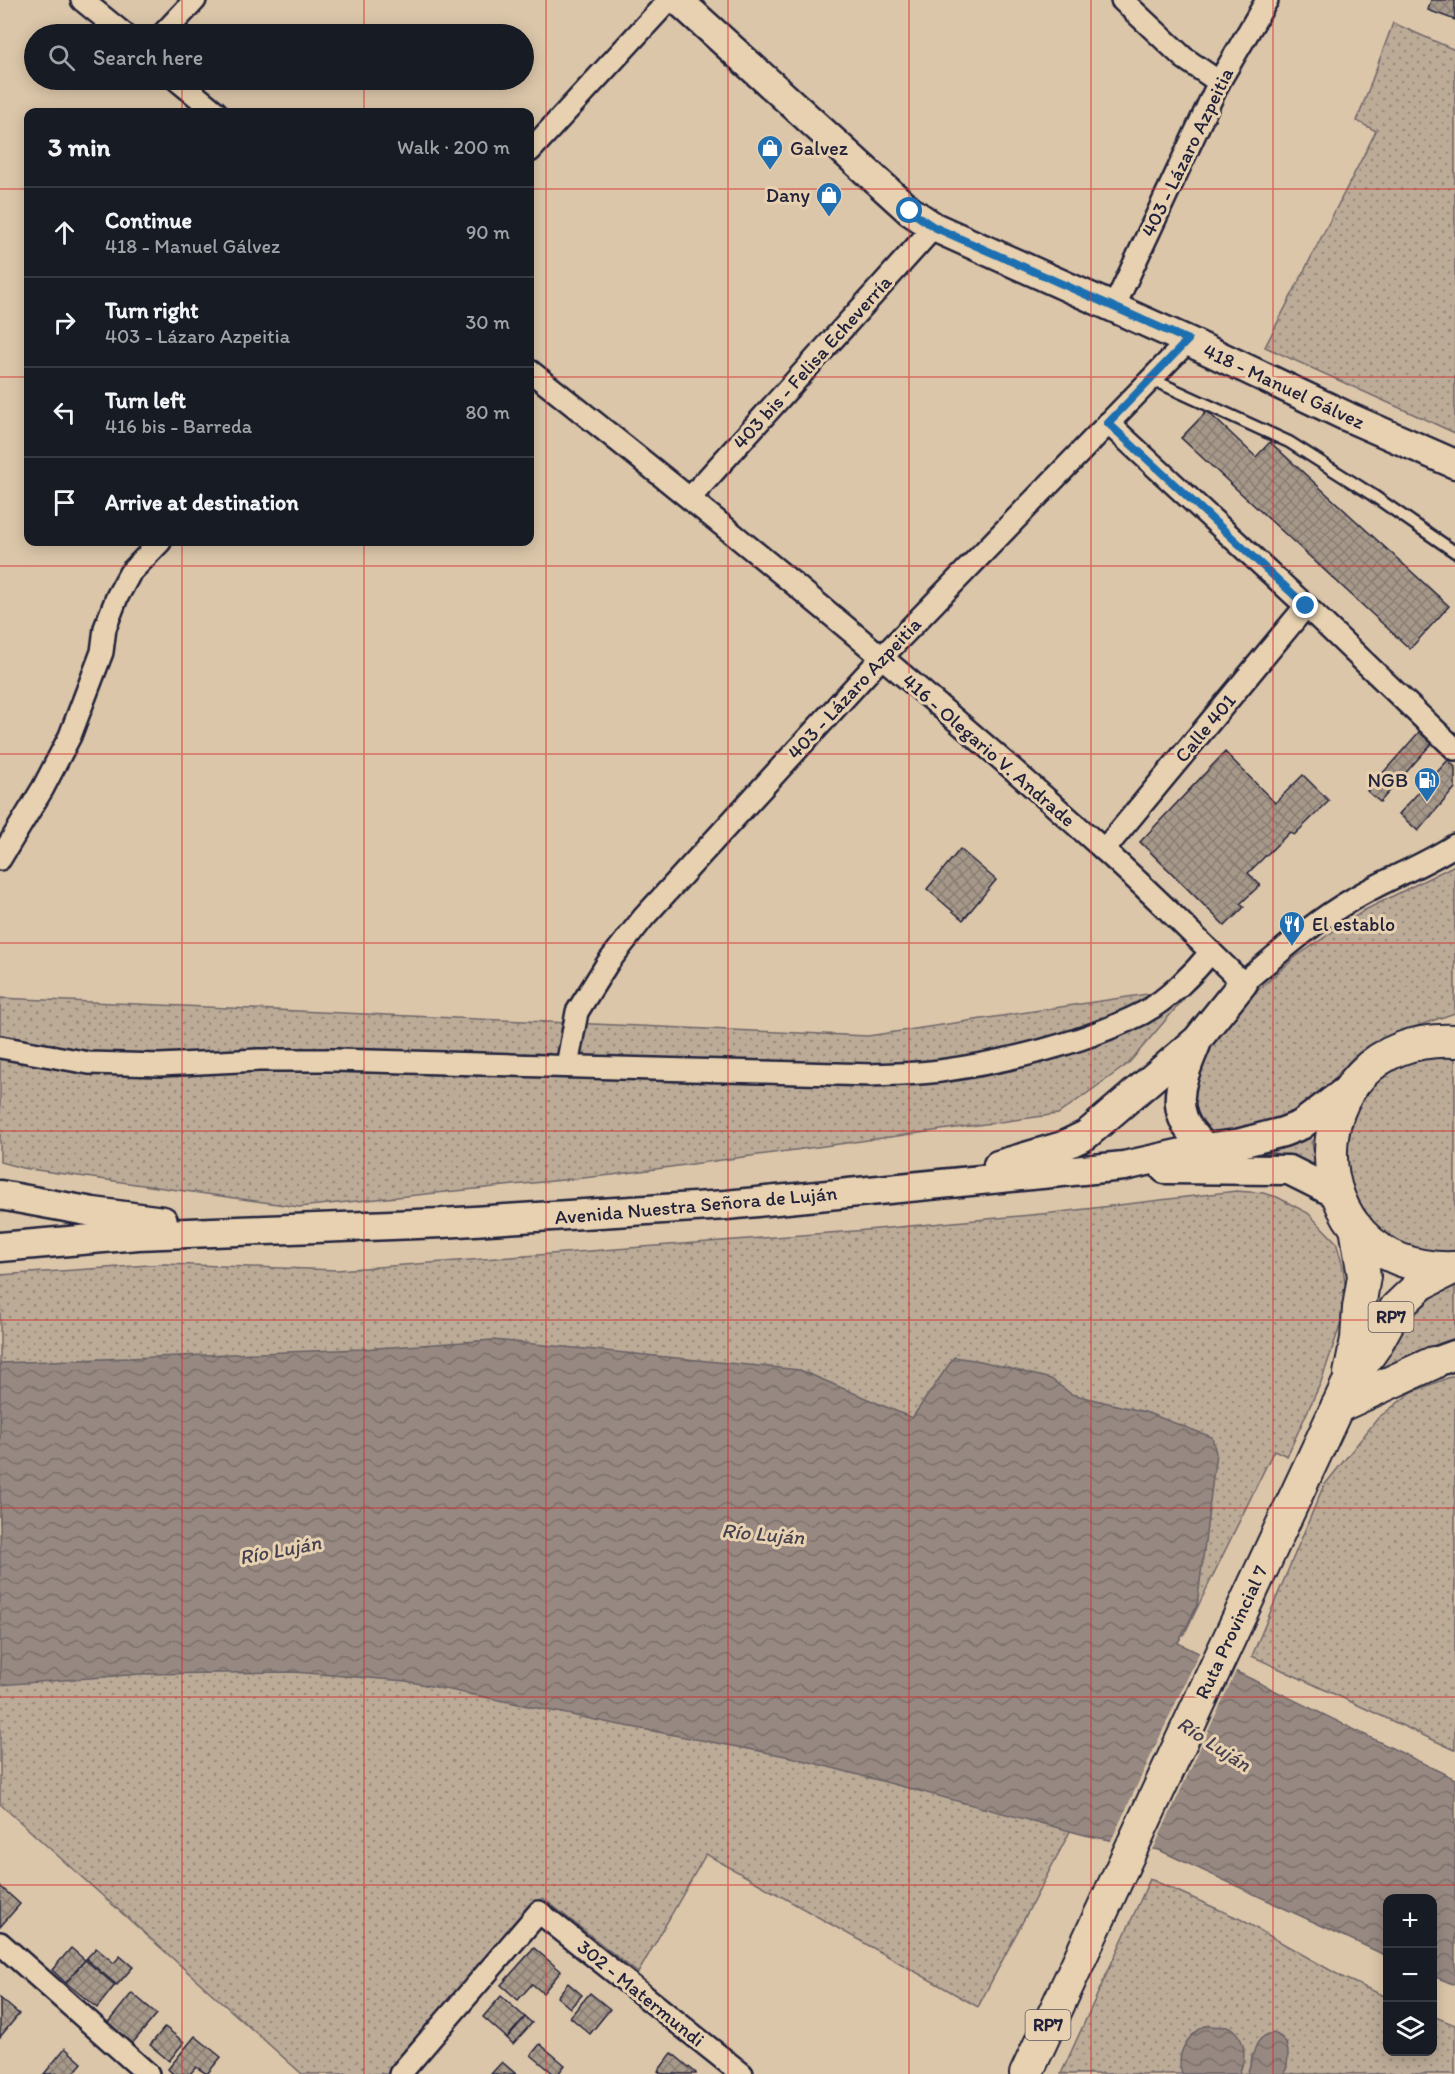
<!DOCTYPE html>
<meta charset="utf-8">
<style>
body{margin:0;font-family:Itim,sans-serif;background:#242831;color:#f1f3f6}
.controls{position:absolute;right:18px;bottom:18px;display:grid;overflow:hidden;border-radius:12px;box-shadow:0 3px 15px #0003}
.controls button{width:54px;height:54px;display:grid;place-items:center;padding:0;border:0;border-bottom:2px solid #363941;background:#171b24;color:#f1f3f6;font:30px sans-serif}
.stop{position:absolute;width:18px;height:18px;margin:-14px;border:4px solid #1f6fb2;border-radius:50%;background:#fff}
.stop.end{background:#1f6fb2;border-color:#fff;box-shadow:0 2px 6px #0008}
.list{margin:0;padding:0;list-style:none}
h2{display:flex;justify-content:space-between;align-items:center;height:78px;margin:0;padding:0 24px;font-size:26px}
h2 small{font-size:20px;font-weight:400;color:#9ea1a6}
.list li{display:grid;grid-template-columns:39px 1fr auto;gap:18px;align-items:center;box-sizing:border-box;height:90px;padding:0 24px;border-top:2px solid #363941}
.list b{display:block;font-size:22px;white-space:nowrap}
.list p{margin:0;font-size:20px;white-space:nowrap;color:#9ea1a6}
.list em{font-size:20px;font-style:normal;color:#9ea1a6}
.icon{flex:none;width:33px;height:33px;fill:none;stroke:currentColor;stroke-width:2;stroke-linecap:round;stroke-linejoin:round}
.map{position:relative;flex:none;width:1455px;height:2074px;overflow:hidden}
.search{position:absolute;background:#171b24;box-shadow:0 3px 15px #0003;left:24px;top:24px;width:510px;height:66px;display:flex;align-items:center;gap:15px;box-sizing:border-box;padding:0 21px;border-radius:33px;color:#9ea1a6;font-size:22px}
.panel{position:absolute;background:#171b24;box-shadow:0 3px 15px #0003;left:24px;top:108px;width:510px;height:438px;border-radius:12px}
.map>svg:first-child{display:block}
.grass{fill:url(#grass-dots);stroke:#6f6669;stroke-width:1.5}
.water{fill:url(#water-waves);stroke:#686065;stroke-width:1.5}
.pier{fill:#dbc6a9}
.building{fill:url(#building-cross-hatch);stroke:#22223b;stroke-width:1.5}
.lines{fill:none;stroke-linecap:round;stroke-linejoin:round}
.lane-casing{stroke:#22223b;stroke-width:15}
.street-casing{stroke:#22223b;stroke-width:26}
.secondary-casing{stroke:#22223b;stroke-width:33}
.primary-casing{stroke:#22223b;stroke-width:36}
.lane{stroke:#e7d1b0;stroke-width:10}
.street{stroke:#e7d1b0;stroke-width:21}
.secondary{stroke:#e7d1b0;stroke-width:28}
.primary{stroke:#e7d1b0;stroke-width:32}
.route{stroke:#1f6fb2;stroke-width:8}
.grid{fill:none;stroke:#d62828;stroke-width:1.5;stroke-opacity:0.55}
.labels{text-anchor:middle;stroke-width:6;stroke-linejoin:round;paint-order:stroke}
.shield{fill:#e7d1b0;stroke:#5d565e;stroke-width:1.5}
.shield-label{font-size:18px;font-weight:bold;fill:#22223b}
.poi-label{font-size:20px;fill:#22223b;stroke:#e7d1b0;text-anchor:start}
.street-label{font-size:20px;fill:#22223b;stroke:#e7d1b0}
.water-label{font-size:21px;font-style:italic;fill:#454150;stroke:#e7d1b0}
</style>
<div class="map">
<svg width="1455" height="2074" viewBox="0 0 1455 2074">
<defs>
<pattern id="grass-dots" width="8" height="8" patternUnits="userSpaceOnUse" patternTransform="scale(1.5)"><rect width="8" height="8" fill="#bcab97"/><path d="M2 2h.1M6 6h.1" fill="none" stroke="#988b7c" stroke-width="1.8" stroke-linecap="round"/></pattern>
<pattern id="water-waves" width="16" height="10" patternUnits="userSpaceOnUse" patternTransform="scale(1.5)"><rect width="16" height="10" fill="#978981"/><path d="M0 5q4-4 8 0t8 0" fill="none" stroke="#7b706b"/></pattern>
<pattern id="building-cross-hatch" width="8" height="8" patternUnits="userSpaceOnUse" patternTransform="scale(1.5)"><rect width="8" height="8" fill="#a7998a"/><path d="M0 0l8 8M0 8l8-8" fill="none" stroke="#887c72"/></pattern>
</defs>
<rect width="100%" height="100%" fill="#dbc6a9"/>
<filter id="ink" filterUnits="userSpaceOnUse"><feTurbulence type="fractalNoise" baseFrequency=".0167" numOctaves="2"/><feDisplacementMap in="SourceGraphic" scale="12" xChannelSelector="R" yChannelSelector="G"/><feConvolveMatrix kernelMatrix="1 2 1 2 8 2 1 2 1" color-interpolation-filters="sRGB"/></filter>
<g filter="url(#ink)">
<!-- grass -->
<g class="grass">
<path d="M1393,23l62,27v383l-190,-86 111,-216 -19,-10z"/>
<path d="M1455,865v148l-70,24 -17,9 -15,11 -32,37 -40,30 -68,11 -16,-7 -7,-55 43,-62 64,-55 68,-46z"/>
<path d="M1194,987l-66,77 -70,50 -446,61 -313,32 -277,-39 -22,-6v-164l868,38z"/>
<path d="M1455,1055v197l-25,2 -49,-18 -40,-56 6,-69 48,-48z"/>
<path d="M1311,1135l4,28c-15,2 -32,-10 -47,-11 -16,-1 -33,2 -49,3z"/>
<path d="M1236,1191l27,2 14,4 31,16 28,29 7,25 3,25 -2,22 -23,68 -34,74 -13,-6 -90,185 -101,-68 -1083,-43v-249l165,-11 172,6 518,-39 197,-18z"/>
<path d="M1455,1283v55l-43,15 -45,23 42,-71z"/>
<path d="M1455,1375v375l-203,-94 71,-169 55,-69 34,-26z"/>
<path d="M267,1641l833,133 -122,233 -272,-153 -68,119 -95,-75 -156,176h-85l-302,-270v-145z"/>
<path d="M1150,1879l90,40 104,59 43,19 1,55h44l1,-36 22,9v49h-394z"/>
</g>
<!-- water -->
<g class="water">
<path d="M493,1340l307,30 112,48 42,-61 27,4 70,18 20,15 74,18 67,25 4,16 -19,153 -19,37 277,136v206l-22,-9 -1,-78h-44l-1,58 -228,-106 -74,-15 -294,-78 -181,-34 -204,-42 -112,-9 -153,2 -141,11v-322l362,-14z"/>
<path d="M1205,2026l25,1c16,12 17,29 9,47h-57c-7,-21 5,-38 23,-48z"/>
<path d="M1273,2033c19,6 16,25 12,41h-38c7,-16 5,-38 26,-41z"/>
</g>
<!-- pier -->
<path class="pier" d="M1200,1651l37,18 -85,183 -42,-9z"/>
<!-- building -->
<g class="building">
<path d="M1431,0h24v20l-27,-10z"/>
<path d="M1207,411l49,46 14,-15 179,164 -39,43 -229,-211z"/>
<path d="M1419,732l13,11 -52,59 -13,-11z"/>
<path d="M1225,752l50,51 28,-28 26,26 -35,34 -4,-3 -42,41 12,12 -20,19 4,3 -19,19 -85,-84z"/>
<path d="M1448,760l7,7v21l-37,43 -19,-17z"/>
<path d="M960,849l36,31 -33,40 -36,-31z"/>
<path d="M0,1886l20,18 -20,23z"/>
<path d="M71,1948l14,12 -19,23 -14,-13z"/>
<path d="M96,1948l18,15 6,-7 13,11 -16,18 -31,-26z"/>
<path d="M534,1948l27,23 -18,22 -11,-9 -14,16 -17,-15z"/>
<path d="M85,1960l30,25 -18,23 -31,-25z"/>
<path d="M568,1983l14,12 -12,13 -13,-11z"/>
<path d="M132,1993l25,21 -26,31 -25,-20z"/>
<path d="M590,1993l20,16 -20,25 -20,-17z"/>
<path d="M501,1996l24,21 -18,21 -24,-21z"/>
<path d="M0,1998l19,16 -19,23z"/>
<path d="M525,2017l7,6 -19,21 -6,-6z"/>
<path d="M165,2027l19,15 -15,19 -19,-16z"/>
<path d="M195,2036l26,21 -14,17 -11,-7 -6,7h-17l-5,-5z"/>
<path d="M540,2044l25,21 -7,9h-4l-23,-19z"/>
<path d="M65,2048l17,15 -9,11h-29z"/>
<path d="M672,2053l24,20v1h-34l-4,-3z"/>
<path d="M502,2062l14,12h-25z"/>
</g>
<g class="lines">
<!-- lane casing -->
<g class="lane-casing">
<path id="lane" d="M1151,379l138,63 82,52 84,58"/>
</g>
<!-- street casing -->
<g class="street-casing">
<g id="street">
<path d="M82,0l42,34"/>
<path d="M1122,0l62,58 35,24"/>
<path d="M163,34l32,-34"/>
<path d="M177,80l39,32"/>
<path d="M530,151l139,-151"/>
<path d="M1114,307l105,-225 48,-82"/>
<path d="M530,371c195,154 388,312 573,478 48,43 93,89 140,134 36,-30 70,-61 110,-84 33,-20 70,-33 102,-54"/>
<path d="M1108,423l198,183 149,143"/>
<path d="M690,498l244,-271"/>
<path d="M1104,850l202,-244"/>
<path d="M0,859l43,-71 27,-52 32,-84 3,-24 12,-31 13,-24 30,-31"/>
<path d="M0,1047l89,16 71,2 99,-5h75l538,15c22,-1 46,-1 68,-4 69,-10 141,-27 203,-58 24,-13 51,-40 68,-61"/>
<path d="M567,1066l10,-54 30,-48 37,-47 238,-260 306,-316"/>
<path d="M0,1943l148,131"/>
<path d="M400,2074l139,-162 203,162"/>
</g>
</g>
<!-- secondary casing -->
<g class="secondary-casing">
<g id="secondary">
<path d="M678,0l232,211 24,16 254,114 160,76 107,47"/>
<path d="M1196,1044c-11,27 -25,55 -9,82 5,8 12,15 18,22"/>
<path d="M998,1165l65,-19 23,-11 111,-95 46,-57"/>
<path d="M1165,1169l124,1 48,24"/>
<path d="M0,1195l93,17 70,9"/>
<path d="M0,1247l138,-12 304,-12 284,-18 398,-39 81,-18 32,-4 46,-12 18,-7 50,-38"/>
<path d="M1433,1363l22,-8"/>
</g>
</g>
<!-- primary casing -->
<g class="primary-casing">
<g id="primary">
<path d="M1455,1268c-165,7 -166,-235 0,-227"/>
<path d="M1350,1374l7,-35 2,-31 5,-32 -8,-49"/>
<path d="M1337,1407l96,-44"/>
<path d="M1026,2074l321,-688 28,-40 21,-38 25,-24 32,-16"/>
</g>
</g>
<!-- lane -->
<use href="#lane" class="lane"/>
<!-- street -->
<use href="#street" class="street"/>
<!-- secondary -->
<use href="#secondary" class="secondary"/>
<!-- primary -->
<use href="#primary" class="primary"/>
</g>
</g>
<g class="lines" filter="url(#ink)">
<!-- route -->
<path class="route" d="M910,211l24,16 254,113 -80,83 198,183"/>
</g>
<!-- grid -->
<path class="grid" d="M182,0v34M364,0v34M546,0v2074M728,0v2074M909,0v2074M1091,0v2074M1273,0v2074M182,80v32M364,80v32M0,189h28M530,189h925M0,377h28M530,377h925M182,542v1532M364,542v1532M0,566h1455M0,754h1455M0,943h1455M0,1131h1455M0,1320h1455M0,1508h1455M0,1697h1455M0,1885h1455"/>
<!-- icons -->
<defs>
<g id="shop-pin" transform="scale(1.35)"><path d="M0 17L-7.5 6A9.5 9.5 0 1 1 7.5 6Z" fill="#1f6fb2" stroke="#e7d1b0"/><path d="M-5-2.5h2.3a2.7 3.5 0 0 1 5.4 0H5L5.5 6h-11ZM-1.5-2.5h3a1.5 2.3 0 0 0-3 0Z" fill="#fff"/></g>
<g id="fuel-pin" transform="scale(1.35)"><path d="M0 17L-7.5 6A9.5 9.5 0 1 1 7.5 6Z" fill="#1f6fb2" stroke="#e7d1b0"/><path d="M-5.5-6h7V0h2V4h1.3V-2.5L3-4.5l.8-.8L6-3V5H2.5V1h-1V6h-7ZM-4.2-4.7v3.2H.2V-4.7Z" fill="#fff"/></g>
<g id="restaurant-pin" transform="scale(1.35)"><path d="M0 17L-7.5 6A9.5 9.5 0 1 1 7.5 6Z" fill="#1f6fb2" stroke="#e7d1b0"/><path d="M-5-6h1v4h1v-4h1v4h1v-4h1v5L-1.5 .5V6h-2V.5L-5-1ZM5-6V6H3V1.5H1.5Q1.5-4 5-6Z" fill="#fff"/></g>
</defs>
<g fill-rule="evenodd">
<use href="#shop-pin" x="770" y="148"/>
<use href="#shop-pin" x="829" y="195"/>
<use href="#fuel-pin" x="1427" y="780"/>
<use href="#restaurant-pin" x="1292" y="924"/>
</g>
<g class="labels">
<!-- shield labels -->
<g class="shield">
<rect x="1368.5" y="1302" width="45" height="30" rx="4.5"/>
<rect x="1025.5" y="2010" width="45" height="30" rx="4.5"/>
</g>
<g class="shield-label">
<text x="1391" y="1323">RP7</text>
<text x="1048" y="2031">RP7</text>
</g>
<!-- poi labels -->
<g class="poi-label">
<text x="790" y="155">Galvez</text>
<text x="810" y="202" text-anchor="end">Dany</text>
<text x="1408" y="787" text-anchor="end">NGB</text>
<text x="1312" y="931">El establo</text>
</g>
<!-- street labels -->
<g class="street-label">
<text transform="translate(1187 152) rotate(-64)" y="7">403 - Lázaro Azpeitia</text>
<text transform="translate(812 362) rotate(-48)" y="7">403 bis - Felisa Echeverría</text>
<text transform="translate(1284 386) rotate(25)" y="7">418 - Manuel Gálvez</text>
<text transform="translate(854 688) rotate(-47)" y="7">403 - Lázaro Azpeitia</text>
<text transform="translate(1205 728) rotate(-50)" y="7">Calle 401</text>
<text transform="translate(989 750) rotate(41)" y="7">416 - Olegario V. Andrade</text>
<text transform="translate(696 1205) rotate(-5)" y="7">Avenida Nuestra Señora de Luján</text>
<text transform="translate(1231 1632) rotate(-65)" y="7">Ruta Provincial 7</text>
<text transform="translate(641 1993) rotate(39)" y="7">302 - Matermundi</text>
</g>
<!-- water labels -->
<g class="water-label">
<text transform="translate(763 1534) rotate(5)" y="7">Río Luján</text>
<text transform="translate(280 1550) rotate(-11)" y="7">Río Luján</text>
<text transform="translate(1214 1744) rotate(33)" y="7">Río Luján</text>
</g>
</g>
</svg>
<div class="controls">
<button>+</button>
<button>−</button>
<button><svg class="icon" aria-label="layers" viewBox="0 0 24 24"><path d="M12 4l9 5-9 5-9-5zM3 14l9 5 9-5"/></svg></button>
</div>
<div class="stop" style="left:910px;top:211px"></div>
<div class="stop end" style="left:1306px;top:606px"></div>
<div class="search"><svg class="icon" aria-label="search" viewBox="0 0 24 24"><circle cx="10" cy="10" r="6"/><path d="M15 15l6 6"/></svg>Search here</div>
<section class="panel">
<h2>3 min<small>Walk · 200 m</small></h2>
<ul class="list">
<li><svg class="icon" aria-label="ahead" viewBox="0 0 24 24"><path d="M12 20V5M6 11l6-6 6 6"/></svg><div><b>Continue</b><p>418 - Manuel Gálvez</p></div><em>90 m</em></li>
<li><svg class="icon" aria-label="right" viewBox="0 0 24 24"><path d="M7 20v-9h11M14 6l5 5-5 5"/></svg><div><b>Turn right</b><p>403 - Lázaro Azpeitia</p></div><em>30 m</em></li>
<li><svg class="icon" aria-label="left" viewBox="0 0 24 24"><path d="M17 20v-9H6M10 6l-5 5 5 5"/></svg><div><b>Turn left</b><p>416 bis - Barreda</p></div><em>80 m</em></li>
<li><svg class="icon" aria-label="arrive" viewBox="0 0 24 24"><path d="M6 21V4h12l-3 4 3 4H6"/></svg><div><b>Arrive at destination</b></div></li>
</ul>
</section>
</div>
